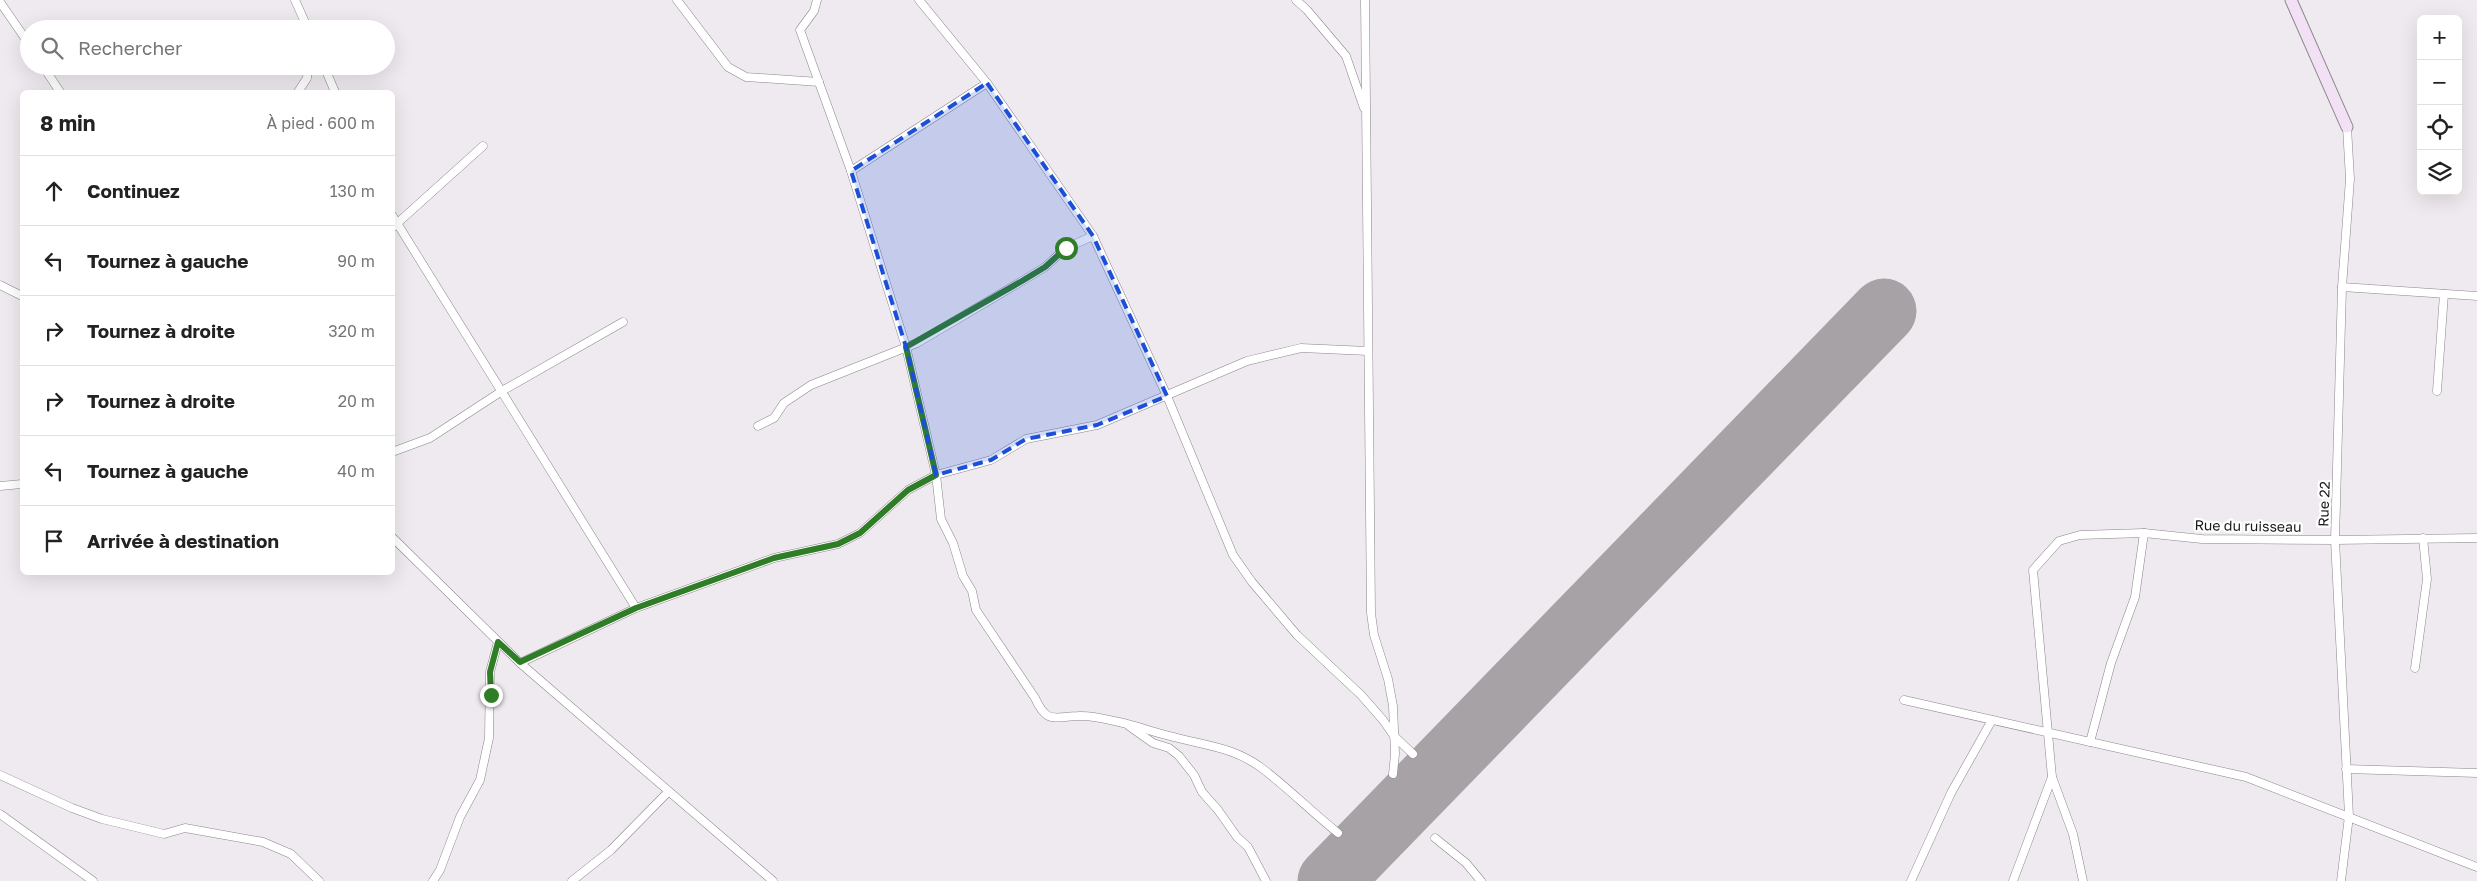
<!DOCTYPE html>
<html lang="fr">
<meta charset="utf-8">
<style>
body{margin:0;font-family:"Golos Text",sans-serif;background:#f6f6f6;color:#222}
.controls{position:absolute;right:15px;top:15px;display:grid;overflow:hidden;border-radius:8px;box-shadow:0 5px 20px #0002}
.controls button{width:45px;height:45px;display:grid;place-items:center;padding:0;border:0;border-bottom:1px solid #e0e0e0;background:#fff;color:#222;font:25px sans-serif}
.stop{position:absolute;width:15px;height:15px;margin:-11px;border:4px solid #2f7d27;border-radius:50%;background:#fff}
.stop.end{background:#2f7d27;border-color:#fff;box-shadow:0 1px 5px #0008}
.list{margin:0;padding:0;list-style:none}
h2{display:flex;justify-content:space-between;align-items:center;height:65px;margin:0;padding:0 20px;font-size:21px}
h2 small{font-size:16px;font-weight:400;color:#767676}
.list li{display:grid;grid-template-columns:32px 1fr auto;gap:15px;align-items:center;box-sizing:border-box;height:70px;padding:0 20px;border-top:1px solid #e0e0e0}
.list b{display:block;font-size:19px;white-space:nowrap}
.list em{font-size:16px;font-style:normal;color:#767676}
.icon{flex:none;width:28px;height:28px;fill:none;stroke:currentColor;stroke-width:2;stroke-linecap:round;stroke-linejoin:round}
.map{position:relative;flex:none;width:2477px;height:881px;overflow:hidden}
.search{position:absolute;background:#fff;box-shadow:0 5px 20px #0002;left:20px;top:20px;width:375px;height:55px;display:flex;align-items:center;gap:12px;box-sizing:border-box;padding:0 18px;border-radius:28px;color:#767676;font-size:19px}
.panel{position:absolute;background:#fff;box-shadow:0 5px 20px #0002;left:20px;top:90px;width:375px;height:485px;border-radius:8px}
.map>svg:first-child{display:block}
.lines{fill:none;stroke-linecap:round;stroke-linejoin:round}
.runway{stroke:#a6a2a6;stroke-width:65}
.street-casing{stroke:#8a868b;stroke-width:9}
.secondary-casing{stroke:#8a868b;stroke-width:13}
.street{stroke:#fff;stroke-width:8}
.secondary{stroke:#f2e1f4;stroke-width:11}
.route{stroke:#2f7d27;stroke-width:6}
.marked{fill:#1d4ed8;fill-opacity:0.2;stroke:#1d4ed8;stroke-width:4;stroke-dasharray:10 6;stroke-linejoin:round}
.labels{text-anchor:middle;stroke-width:4.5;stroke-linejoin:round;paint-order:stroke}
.street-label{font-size:14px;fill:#191719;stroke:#fff}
</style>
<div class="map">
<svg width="2477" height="881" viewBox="0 0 2477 881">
<rect width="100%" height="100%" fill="#efeaef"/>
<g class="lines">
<!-- runway -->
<path class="runway" d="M1330,881l554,-570"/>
<!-- street casing -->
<g class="street-casing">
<g id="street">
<path d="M295,0l13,29"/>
<path d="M677,0l51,67 18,10 73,5"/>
<path d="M817,0l-3,11 -14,19 51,141 55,176 30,128 5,44 12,24 10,33 9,15 4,19 59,88c12,26 18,19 43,18 13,-1 28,3 41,6 19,4 36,11 55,15 33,9 60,10 89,32 26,20 49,43 75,64"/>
<path d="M919,0l68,83 106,153 74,160 66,159 19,27 45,53 64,60 22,25 11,16 19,18"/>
<path d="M1296,0l11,10 39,46 18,52"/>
<path d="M1365,0l6,613 3,22 14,44 5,27 2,48 -2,20"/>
<path d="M0,2l29,42"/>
<path d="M43,66l17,26"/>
<path d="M324,66l11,26"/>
<path d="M298,92l9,-14 1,-12"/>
<path d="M851,171l136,-88"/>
<path d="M392,215l244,393"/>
<path d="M392,228l91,-82"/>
<path d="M0,285l22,11"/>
<path d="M2342,287l135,9"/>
<path d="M2437,391l7,-97"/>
<path d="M758,426l16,-8 10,-15 27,-18 106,-42 105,-62 23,-14 21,-19 27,-12"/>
<path d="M392,452l38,-14 72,-47 121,-69"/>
<path d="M0,486l22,-2"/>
<path d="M392,537l128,126 253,218"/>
<path d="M520,663l116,-55 138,-50 64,-14 22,-11 48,-43 28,-15 55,-15 35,-21 71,-14 150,-64 54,-13 67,3"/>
<path d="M2415,668l12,-89 -4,-41"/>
<path d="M1904,700l342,77 231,90"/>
<path d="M1129,726l24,17 16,5 10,8 15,19 8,17 16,18 19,27 11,10 18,34"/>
<path d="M2090,742l21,-79 24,-66 9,-64"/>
<path d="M2346,769l131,4"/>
<path d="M0,775l72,33 30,11 62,15 21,-6 78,14 28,12 28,27"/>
<path d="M2052,777l21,57 10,47"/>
<path d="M0,814l93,67"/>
<path d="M1435,838l31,25 15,18"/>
<path d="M433,881l7,-11 20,-53 20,-37 9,-42 1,-66 8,-30"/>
<path d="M572,881l39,-31 57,-58"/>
<path d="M1911,881l40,-88 41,-73"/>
<path d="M2013,881l39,-104 -19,-207 26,-29 21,-6 64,-2 58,6 133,1 142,-2"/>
<path d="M2341,881l8,-65 -14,-276 7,-253 8,-108 -3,-52"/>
</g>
</g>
<!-- secondary casing -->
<g class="secondary-casing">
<path id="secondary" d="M2291,0l56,127"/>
</g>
<!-- street -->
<use href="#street" class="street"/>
<!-- secondary -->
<use href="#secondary" class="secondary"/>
</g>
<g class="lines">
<!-- route -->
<path class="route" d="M491,695l-1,-23 8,-30 22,20 116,-54 138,-50 64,-14 22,-11 48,-43 28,-15 -30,-128 116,-66 23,-14 21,-19"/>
</g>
<!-- marked area -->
<path class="marked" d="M987,83l106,153 74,160 -70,29 -71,14 -35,21 -55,15 -30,-128 -55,-176z"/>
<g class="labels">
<!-- street labels -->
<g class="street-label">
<text transform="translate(2324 504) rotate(-88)" y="5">Rue 22</text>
<text transform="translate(2248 526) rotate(1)" y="5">Rue du ruisseau</text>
</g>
</g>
</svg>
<div class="controls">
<button>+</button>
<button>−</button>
<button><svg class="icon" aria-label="locate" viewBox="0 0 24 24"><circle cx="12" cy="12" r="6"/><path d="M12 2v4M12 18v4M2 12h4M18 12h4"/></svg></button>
<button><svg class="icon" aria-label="layers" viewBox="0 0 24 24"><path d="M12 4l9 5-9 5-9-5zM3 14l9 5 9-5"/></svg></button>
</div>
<div class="stop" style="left:1066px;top:248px"></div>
<div class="stop end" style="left:491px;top:695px"></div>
<div class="search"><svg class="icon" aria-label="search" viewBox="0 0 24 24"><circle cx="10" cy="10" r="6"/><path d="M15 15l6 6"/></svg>Rechercher</div>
<section class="panel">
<h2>8 min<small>À pied · 600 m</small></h2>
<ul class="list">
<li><svg class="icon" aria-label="ahead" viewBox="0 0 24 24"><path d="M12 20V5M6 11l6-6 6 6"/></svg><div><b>Continuez</b></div><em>130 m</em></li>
<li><svg class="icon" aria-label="left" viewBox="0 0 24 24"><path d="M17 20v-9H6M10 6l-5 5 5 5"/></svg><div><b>Tournez à gauche</b></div><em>90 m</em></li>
<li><svg class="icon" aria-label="right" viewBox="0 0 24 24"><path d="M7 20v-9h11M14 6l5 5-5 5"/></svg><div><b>Tournez à droite</b></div><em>320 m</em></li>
<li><svg class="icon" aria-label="right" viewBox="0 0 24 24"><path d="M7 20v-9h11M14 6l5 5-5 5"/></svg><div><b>Tournez à droite</b></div><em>20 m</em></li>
<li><svg class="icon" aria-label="left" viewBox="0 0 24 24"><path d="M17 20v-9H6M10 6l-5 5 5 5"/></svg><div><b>Tournez à gauche</b></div><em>40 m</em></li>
<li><svg class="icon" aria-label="arrive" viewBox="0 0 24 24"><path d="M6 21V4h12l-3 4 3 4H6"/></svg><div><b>Arrivée à destination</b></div></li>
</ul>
</section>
</div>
